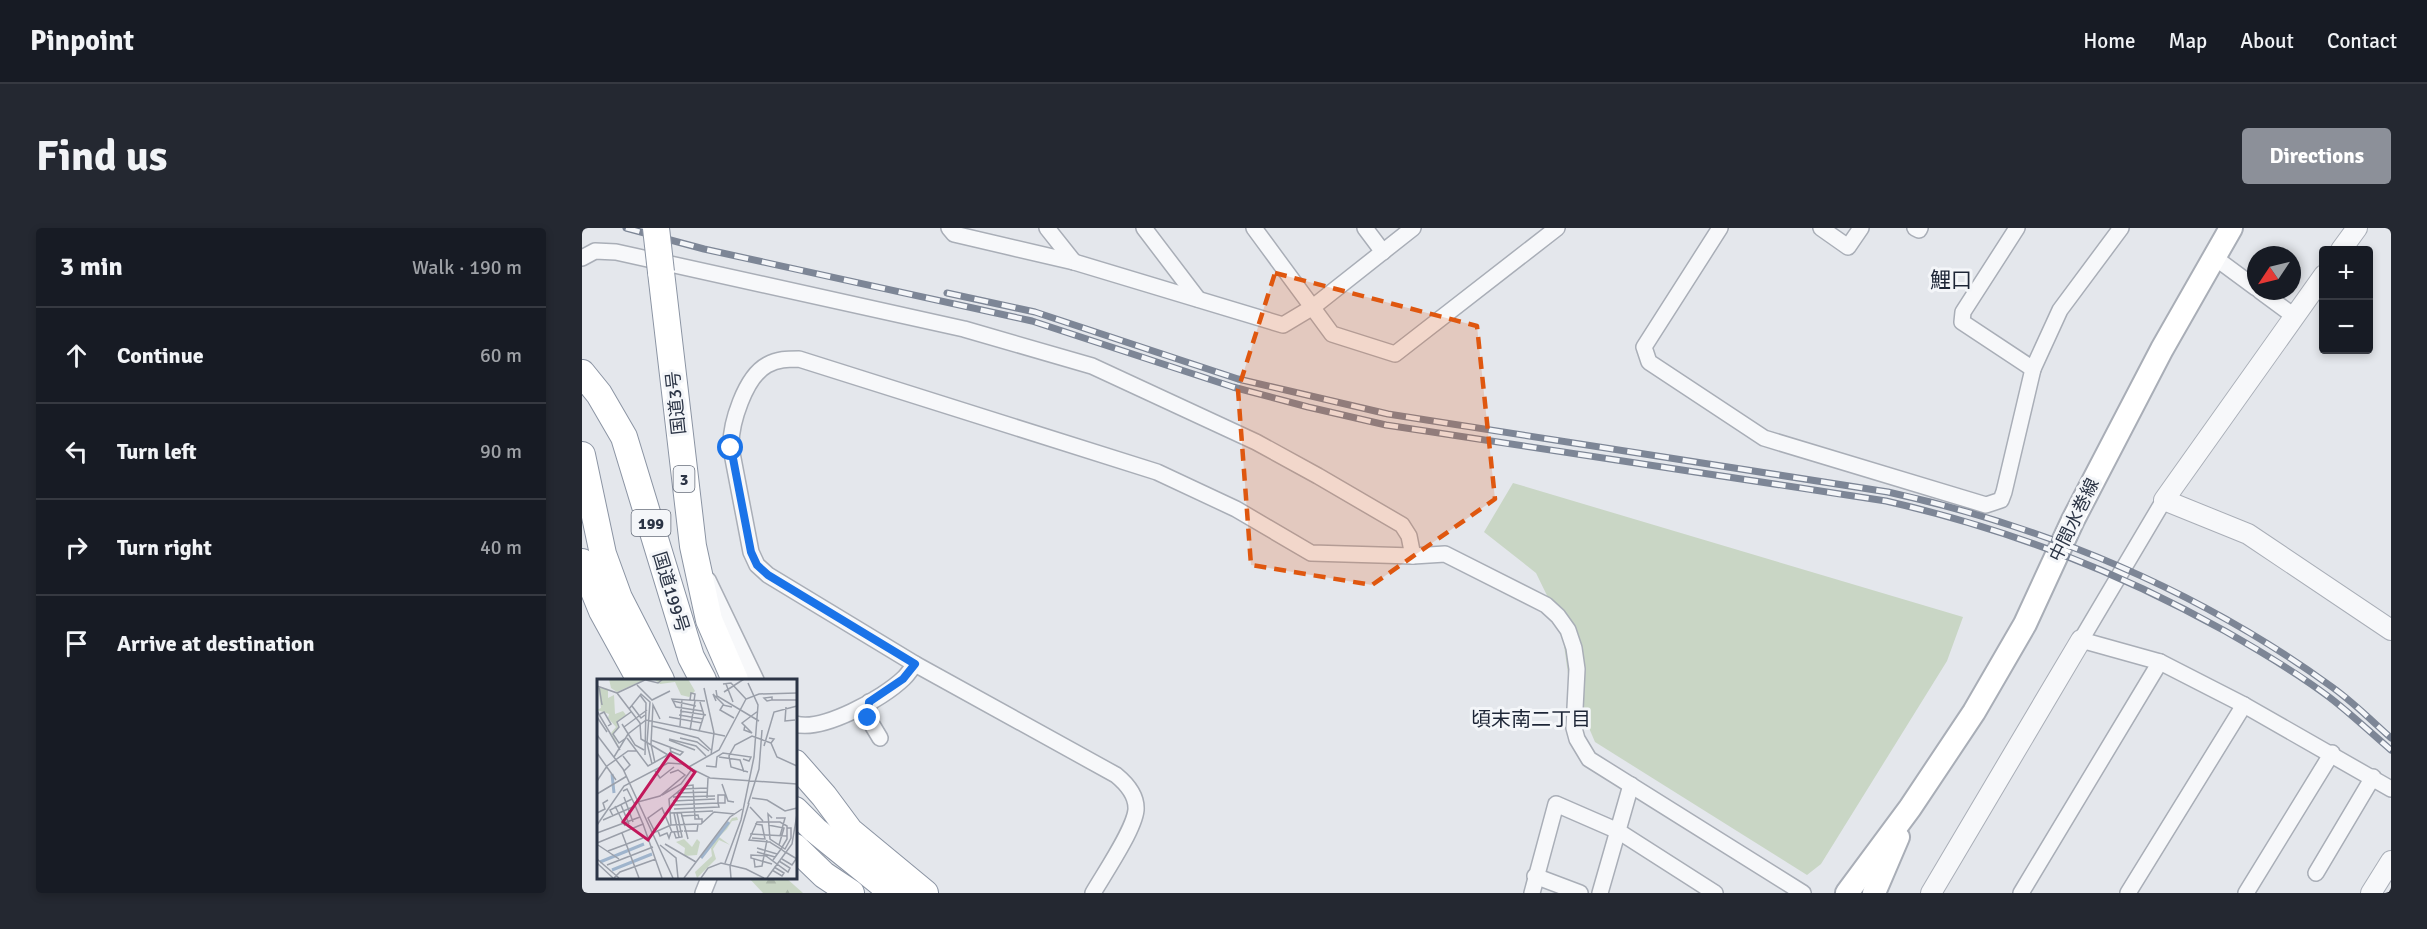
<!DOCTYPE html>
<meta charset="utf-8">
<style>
body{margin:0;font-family:Signika,"Noto Sans JP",sans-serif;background:#242831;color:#f1f3f6}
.controls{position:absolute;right:18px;top:18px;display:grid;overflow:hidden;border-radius:6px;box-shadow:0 3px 9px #0003}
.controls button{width:54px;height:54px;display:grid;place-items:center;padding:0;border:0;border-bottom:2px solid #363941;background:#171b24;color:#f1f3f6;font:30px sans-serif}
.compass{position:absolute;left:1665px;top:18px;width:54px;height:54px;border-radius:50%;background:#171b24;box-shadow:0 3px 9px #0003;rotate:235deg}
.stop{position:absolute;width:18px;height:18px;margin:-14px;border:4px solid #1a73e8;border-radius:50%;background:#fff}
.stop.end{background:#1a73e8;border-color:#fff;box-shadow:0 2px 6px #0008}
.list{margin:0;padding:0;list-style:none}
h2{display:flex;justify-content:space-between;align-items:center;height:78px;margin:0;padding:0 24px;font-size:26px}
h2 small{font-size:20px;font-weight:400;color:#9ea1a6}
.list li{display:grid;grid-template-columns:39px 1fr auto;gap:18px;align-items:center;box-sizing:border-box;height:96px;padding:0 24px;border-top:2px solid #363941}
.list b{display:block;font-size:22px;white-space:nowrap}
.list em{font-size:20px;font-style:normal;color:#9ea1a6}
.icon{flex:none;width:33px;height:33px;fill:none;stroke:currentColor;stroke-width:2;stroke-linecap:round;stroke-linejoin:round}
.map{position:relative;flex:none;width:1809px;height:665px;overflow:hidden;border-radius:6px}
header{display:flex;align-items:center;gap:36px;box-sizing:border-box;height:84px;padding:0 30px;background:#171b24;border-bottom:2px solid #363941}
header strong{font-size:28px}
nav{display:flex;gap:33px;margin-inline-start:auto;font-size:21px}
.intro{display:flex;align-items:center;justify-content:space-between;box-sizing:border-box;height:144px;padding:0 36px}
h1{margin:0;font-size:42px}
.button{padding:15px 27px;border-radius:6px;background:#8c9099;color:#fff;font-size:21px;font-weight:700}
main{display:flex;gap:36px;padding:0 36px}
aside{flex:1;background:#171b24;border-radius:6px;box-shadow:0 3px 9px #0003}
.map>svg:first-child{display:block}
.forest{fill:url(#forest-firs)}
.pitch{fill:#c9d6c5}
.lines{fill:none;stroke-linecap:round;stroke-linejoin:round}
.minor-casing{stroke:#a9aeb7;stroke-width:18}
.tertiary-casing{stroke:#a9aeb7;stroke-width:22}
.secondary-casing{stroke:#a9aeb7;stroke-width:26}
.trunk-casing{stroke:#8b94a3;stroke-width:28}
.minor{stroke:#f7f8fa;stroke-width:15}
.tertiary{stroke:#f7f8fa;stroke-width:20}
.secondary{stroke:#fff;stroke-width:22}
.trunk{stroke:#fff;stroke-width:26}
.rail-casing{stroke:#7d8696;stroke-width:7}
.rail{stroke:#f4f6f9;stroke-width:4.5;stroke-dasharray:14;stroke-linecap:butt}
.trunk-bridge-casing{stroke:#8b94a3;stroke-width:28;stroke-linecap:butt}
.trunk-bridge{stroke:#fff;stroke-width:26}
.route{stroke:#1a73e8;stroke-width:8}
.marked{fill:#df570f;fill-opacity:0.2;stroke:#df570f;stroke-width:4.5;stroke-dasharray:12 8;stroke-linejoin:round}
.labels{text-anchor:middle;stroke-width:6;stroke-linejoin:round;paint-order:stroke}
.shield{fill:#f4f6f9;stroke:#676e7b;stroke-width:1.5}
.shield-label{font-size:16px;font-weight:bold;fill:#2b3445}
.street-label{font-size:18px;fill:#2b3445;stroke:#f4f6f9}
.neighbourhood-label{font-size:20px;fill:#1d2536;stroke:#f4f6f9}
.quarter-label{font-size:21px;fill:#1d2536;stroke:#f4f6f9}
.inset-river{fill:none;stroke:#9fb4cc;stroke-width:3}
.inset-road{fill:none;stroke:#9a9fa9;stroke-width:1.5}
.view{fill:#c2185b;fill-opacity:0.15;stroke:#c2185b;stroke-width:3}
.inset-edge{fill:none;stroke:#2b3445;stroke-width:3}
</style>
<header>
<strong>Pinpoint</strong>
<nav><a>Home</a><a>Map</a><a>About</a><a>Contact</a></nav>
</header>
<div class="intro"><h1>Find us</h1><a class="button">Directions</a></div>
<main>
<aside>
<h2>3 min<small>Walk · 190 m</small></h2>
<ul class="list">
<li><svg class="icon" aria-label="ahead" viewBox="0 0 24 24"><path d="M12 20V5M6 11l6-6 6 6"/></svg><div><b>Continue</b></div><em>60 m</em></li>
<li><svg class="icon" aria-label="left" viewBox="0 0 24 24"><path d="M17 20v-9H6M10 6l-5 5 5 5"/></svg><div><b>Turn left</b></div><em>90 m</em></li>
<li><svg class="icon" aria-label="right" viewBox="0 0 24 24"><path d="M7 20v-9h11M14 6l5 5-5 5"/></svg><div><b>Turn right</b></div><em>40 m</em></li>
<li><svg class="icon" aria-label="arrive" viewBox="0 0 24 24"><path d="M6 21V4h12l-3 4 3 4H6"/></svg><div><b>Arrive at destination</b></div></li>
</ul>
</aside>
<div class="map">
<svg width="1809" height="665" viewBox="0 0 1809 665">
<defs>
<pattern id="forest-firs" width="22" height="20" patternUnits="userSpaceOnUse" patternTransform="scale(1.5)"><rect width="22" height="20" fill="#c9d6c5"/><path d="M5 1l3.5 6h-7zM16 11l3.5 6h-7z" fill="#adb8ab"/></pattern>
</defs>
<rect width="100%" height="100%" fill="#e4e7ec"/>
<!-- forest -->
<path class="forest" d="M166,649h37l18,16h-40z"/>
<!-- pitch -->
<path class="pitch" d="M931,255l450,134 -16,44 -126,203 -14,11 -212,-133 -26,-61 -8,-57 -25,-51 -52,-41z"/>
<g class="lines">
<!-- minor casing -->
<g class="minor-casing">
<g id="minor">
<path d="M367,0l5,6 120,28 209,63 30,-18 100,-79"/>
<path d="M465,0l27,34"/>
<path d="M562,0l54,71"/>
<path d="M672,0l78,106 63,20 162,-126"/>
<path d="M783,0l18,24"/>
<path d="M1138,0l-76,119 5,15 115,76 222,67 15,-5 3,-8 29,-123 27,-59 61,-82"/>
<path d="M1239,0l27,19 13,-19"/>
<path d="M1333,0l4,2 1,-2"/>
<path d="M1435,0l-54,84 -1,10 71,47"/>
<path d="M1632,29l42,31"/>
<path d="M0,30l13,-7 21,1 348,77 128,37 164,76 62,34 84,49 7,11 4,20"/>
<path d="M1678,63l34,25"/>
<path d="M1582,272l-83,140 79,22 84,43 147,84"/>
<path d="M126,352l48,100"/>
<path d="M333,436l-147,-89 -11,-10 -6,-13 -20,-104c-1,-24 14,-71 36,-83 11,-6 20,-6 32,-6l358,113 79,37 75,44 102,3 32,-2 101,51 12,11 10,14 6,18 3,21 -3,59 3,11 12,20 214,134"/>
<path d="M287,474l-1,16 12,20"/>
<path d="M213,496c28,8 88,-26 109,-46 4,-4 8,-10 11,-14l201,111c11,9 21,20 20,35 -2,20 -32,64 -43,83"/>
<path d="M1734,645l57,-96"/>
<path d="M953,648l45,17"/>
<path d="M121,665l6,-15 -1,-2"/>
<path d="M950,665l24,-89 62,27 97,62"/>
<path d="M1018,665l31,-108"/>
<path d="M1439,665l139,-231"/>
<path d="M1546,665l116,-188"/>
<path d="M1664,665l86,-140"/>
</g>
</g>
<!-- tertiary casing -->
<g class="tertiary-casing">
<g id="tertiary">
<path d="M1759,22l16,-22"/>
<path d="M1742,47l-160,225 84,34 143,96"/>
<path d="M1349,665l150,-253"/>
<path d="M1789,665l20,-32"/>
</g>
</g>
<!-- secondary casing -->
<g class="secondary-casing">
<g id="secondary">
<path d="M1265,665l63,-85 64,-96 51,-88 48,-104 89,-171 69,-121"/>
<path d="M1292,665l24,-56"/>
</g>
</g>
<!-- trunk casing -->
<g class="trunk-casing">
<g id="trunk">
<path d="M79,44l32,274 16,74 26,60"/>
<path d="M0,145l17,21 25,43 67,220 12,23"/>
<path d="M0,227l21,99 16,44 42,82"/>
<path d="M0,334l20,49 38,69"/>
<path d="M213,535l29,33 26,35 75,62"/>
<path d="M213,582l20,20 78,63"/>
<path d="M213,619l29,28 27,18"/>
</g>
</g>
<!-- minor -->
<use href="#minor" class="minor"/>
<!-- tertiary -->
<use href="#tertiary" class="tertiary"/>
<!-- secondary -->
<use href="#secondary" class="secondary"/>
<!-- trunk -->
<use href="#trunk" class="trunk"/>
<!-- rail casing -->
<g class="rail-casing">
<g id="rail">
<path d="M44,0l78,21 328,72 201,66 75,20 78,18 500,76c122,28 229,69 339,130 35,20 71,41 104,66 21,16 41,35 62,53"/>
<path d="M365,65l88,19 203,67 150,35 500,78c159,35 312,99 444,195 21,15 40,34 59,51"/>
</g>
</g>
<!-- rail -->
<use href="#rail" class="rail"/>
<!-- trunk-bridge casing -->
<g class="trunk-bridge-casing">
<path id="trunk-bridge" d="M74,0l5,44"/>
</g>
<!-- trunk-bridge -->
<use href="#trunk-bridge" class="trunk-bridge"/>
</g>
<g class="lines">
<!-- route -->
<path class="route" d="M149,220l20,104 6,13 11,10 147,89 -12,15 -34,23 -1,16"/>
</g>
<!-- marked area -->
<path class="marked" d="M693,45l202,53 18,173 -123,86 -121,-20 -13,-175z"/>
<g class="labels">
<!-- shield labels -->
<g class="shield">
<rect x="91.5" y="238" width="21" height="26" rx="4.5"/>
<rect x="49.5" y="282" width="39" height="26" rx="4.5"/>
</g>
<g class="shield-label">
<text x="102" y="257">3</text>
<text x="69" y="301">199</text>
</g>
<!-- street labels -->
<g class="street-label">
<text transform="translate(94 175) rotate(-96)" y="6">国道3号</text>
<text transform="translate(1492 292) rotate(-64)" y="6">中間水巻線</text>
<text transform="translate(89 364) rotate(73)" y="6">国道199号</text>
</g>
<!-- neighbourhood labels -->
<g class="neighbourhood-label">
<text x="949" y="498">頃末南二丁目</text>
</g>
<!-- quarter labels -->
<g class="quarter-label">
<text x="1369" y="59">鯉口</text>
</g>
</g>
<!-- overview -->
<g transform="translate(15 451)">
<rect width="200" height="200" fill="#e4e7ec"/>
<path d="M12,0h37l-29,13 -6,-4zM57,0h34l7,12 -6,6 -8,-2 -6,-13 -15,2zM1,8l10,2v9l6,-3 1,19 8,-3 3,4 -9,7 1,5 -5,7 6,13 -8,-14 5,-6 -8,-9 1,-4 -12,-4 4,-2zM140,138l1,3 -6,1 -5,8 -8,8 11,8 -11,-5 -6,9 3,10 -19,19 -2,-6 17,-16 -1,-8 21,-30zM87,160l8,8 5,-8 3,3 -3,13 -13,1 1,-8 -9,-6z" fill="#c9d6c5"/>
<path class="inset-river" d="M15,95l2,19M104,179l28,-36M3,183l44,-18M15,191l40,-16"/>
<path class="inset-road" d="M49,1l12,3 5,-4M126,5l8,-1 15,16M129,5l7,18M40,6l15,15 18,-9M0,7l20,7 23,30 1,16 27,16M2,7l3,19M107,9l10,45 -3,22M119,11l1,6 42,25M127,13l20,-13M20,14l30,-14M43,16l6,8 -1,52M175,18v3l-5,1 -3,-3zM93,21l1,-7 4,1 -1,7M175,21h25M76,22l23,5M119,22l-3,-7 11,11M35,27l9,12 4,-3M135,28l-9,-2 -3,5 14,8M189,28l-1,14 10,-1M32,30l12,-15 9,8 -3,41 5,21M200,30v35M0,32l23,39M83,32l26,4M105,32l-26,-4 -4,-8 33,2M3,35l4,-2 7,12 -3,2M82,36l24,4M0,38l10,15M72,38l33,6M25,45l13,21 9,5M148,46l-1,5 8,3 -10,-10 16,-12M55,47l46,12 13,12M83,47l2,-27M27,48l23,-17M93,51l5,-29M102,52l5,-16 -4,-13M0,56l26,34 50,109M29,59l-7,5 -6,-9 6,-7 -2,-5 14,-10M30,59l21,28 23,-13 -1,-6M83,59l17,4 12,9M172,59l5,1 -3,4 6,14 20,9M72,60l27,7 10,10M54,61l32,12 -3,3 -10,-4M72,61l26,10M167,67l10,-34 23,-6M0,74l19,27M26,77l7,9 -6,6M17,78l14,-23 18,-14 79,16M122,78l21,3 4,12M58,84l-4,-19 2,-39 7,14M109,87l10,1 1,-10 6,-4 28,4 -2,4 -6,-2M90,89l32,-18 27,-51 13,-5 38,-1M58,92l5,7 14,-11M151,93l-17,-5 -2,-11 6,-11 17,-9 19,7M0,102l10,-15 21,-15h9M125,105l6,17 6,1M85,110l25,-1M26,112l4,-2 7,14M80,114l30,-1M0,115l30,-18M65,116l19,-11 11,-15M27,118l9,25M76,118l42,-1M110,119l1,-20M155,119l15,2 18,11 12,-3M76,122l42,-2M151,125l11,-35 3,-39M24,126l8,19M76,126l45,-2M18,127l10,20M153,128l13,14M77,130l45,-2 -1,-4h7v-8h-7v8M84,133l7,27M0,134l8,-4 -2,-6 5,-3M73,134l43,-2M77,134l5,24M16,137l-3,-6 22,-11M84,137l17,-1 1,4M175,139l-4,-4 2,25 15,10 6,-11v-10h-4M179,139h9l-5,18M6,141l32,-14M46,145l-9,-21 26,-7 25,-21 -7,-5 -8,3M0,146l27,-39 44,-23 14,1 28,14 87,6M74,146l-2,-26 16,-13 8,-1 2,34h7v4M171,146l16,3 -5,17M61,152l2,5 7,-3 2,5 2,-6M87,152h13l1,-7M58,153l-7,-14 14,-10 10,24 11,-1M77,153l2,6 6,-1 -5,-24M0,154l43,-16M25,154l17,45M56,154l18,-8 30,-1 13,-12 21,2M153,155l37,2M155,159l13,1 -3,-14 -7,-1M0,164l46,-19 19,54M68,165l31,18M1,166l21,14M63,166l16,13 2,20M160,169l20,6M11,172l35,-13M160,173l18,5M0,180l22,19M157,180l1,8 7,-1 5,-26M185,180l10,6 4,-6M176,181l8,-11 6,-10v-13l-7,-4h-23l-8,18 21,2 1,1 10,6 4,3 2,1 10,6M0,184l16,15M128,184l16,-43 13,-63 4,-52 -10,-22M175,185l-21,-6v-3l15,1 22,16 2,-4 -11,-7M10,186l46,-18M175,191l10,6 2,-3 -10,-6M17,199l6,-6 36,-13M87,199l46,-61 12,-8M104,199l7,-10 13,-5 25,6 18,9M134,199l-1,-12 19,-63M170,199l25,-34 5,-30"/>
<path class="view" d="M73,75l25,18 -47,68 -25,-18z"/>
<rect width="200" height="200" class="inset-edge"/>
</g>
</svg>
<div class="controls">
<button>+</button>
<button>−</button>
</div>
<svg class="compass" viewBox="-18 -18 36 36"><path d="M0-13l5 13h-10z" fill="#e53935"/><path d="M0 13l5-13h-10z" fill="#9ea1a6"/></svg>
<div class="stop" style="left:149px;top:220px"></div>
<div class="stop end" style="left:286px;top:490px"></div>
</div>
</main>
